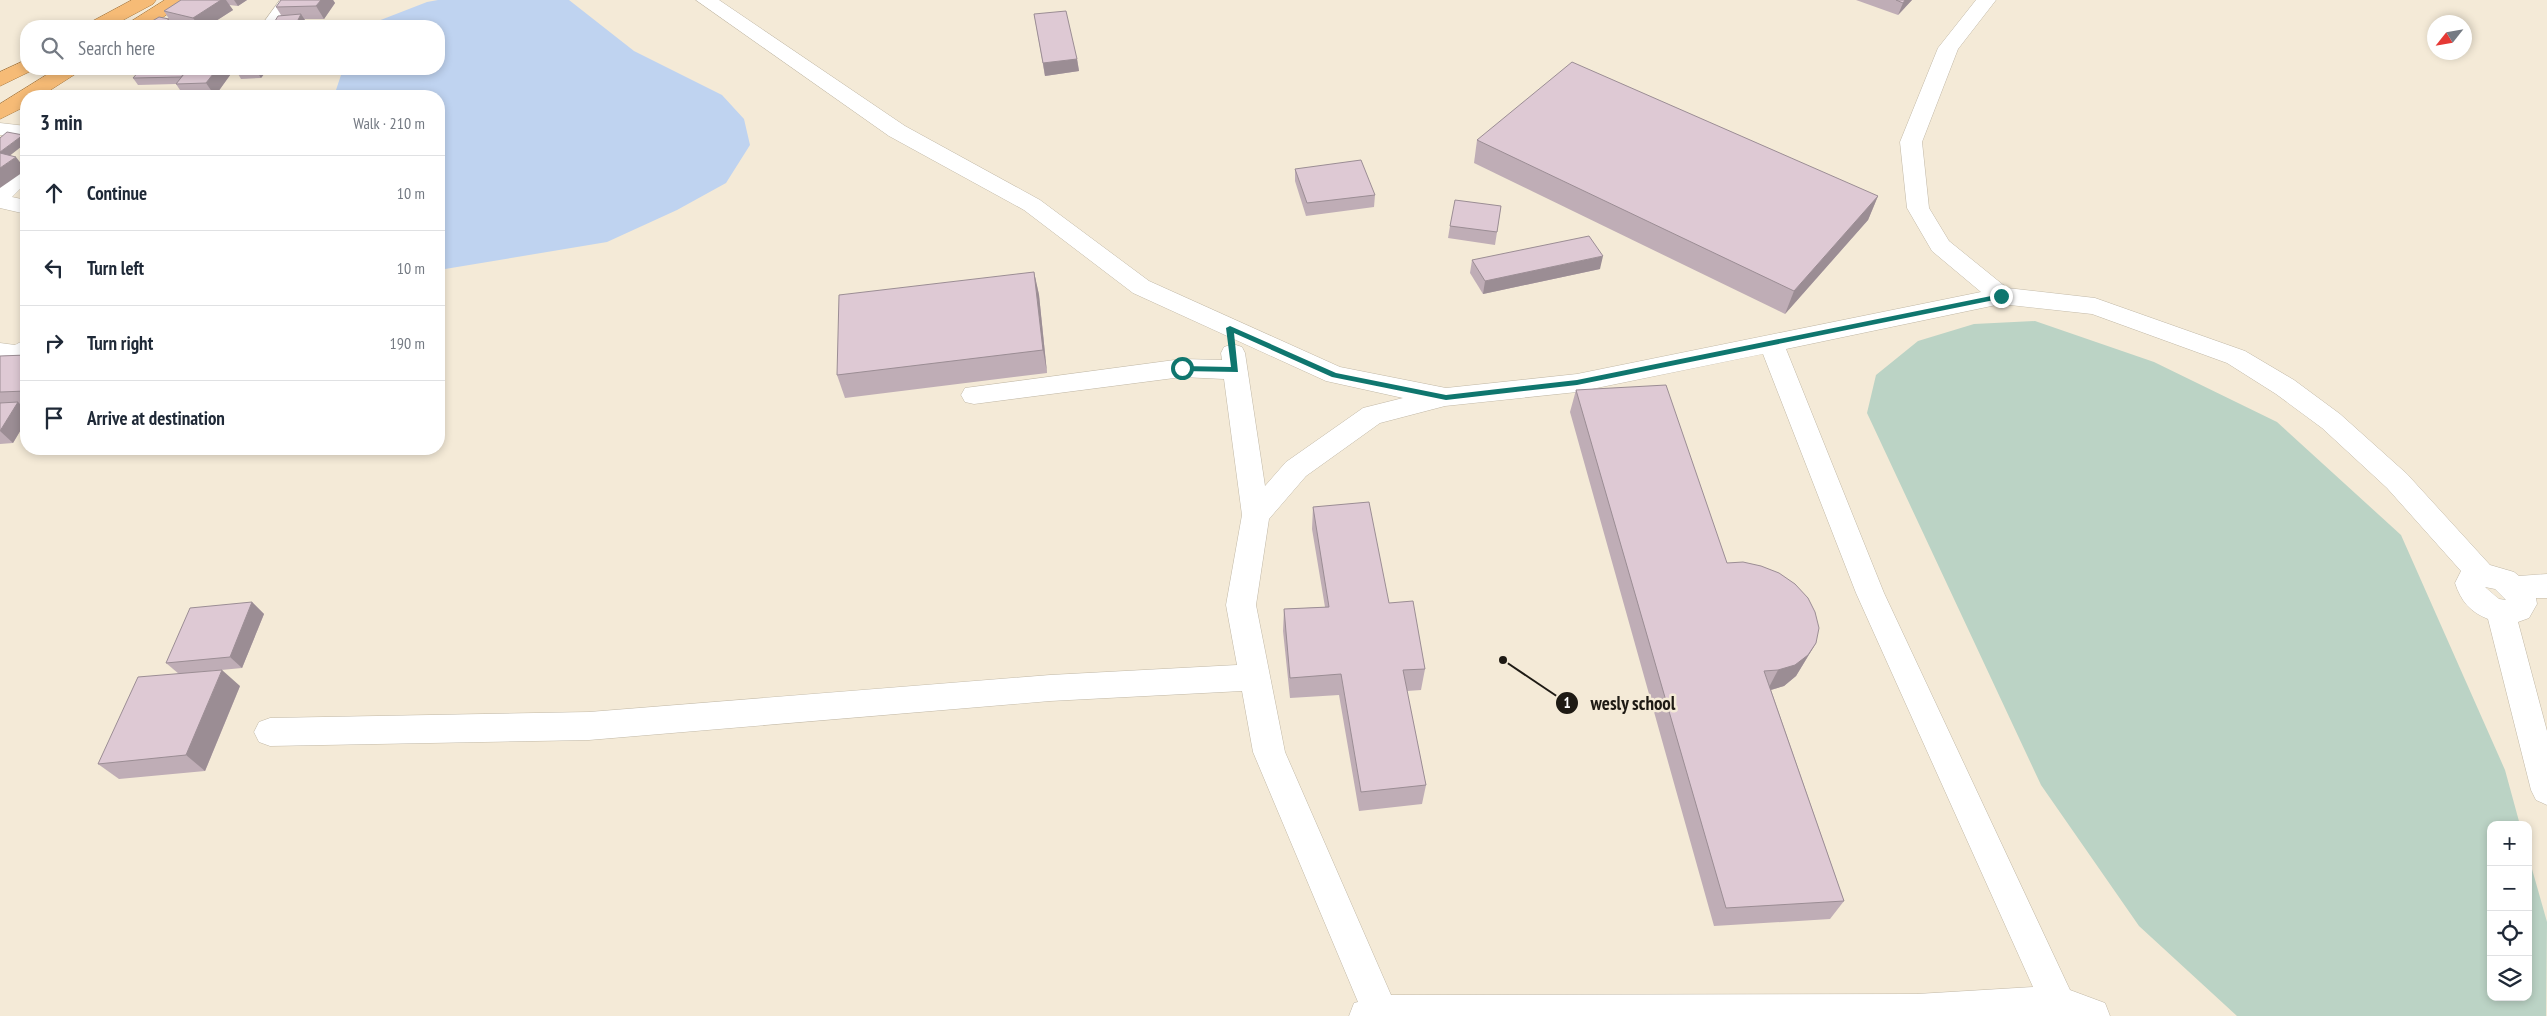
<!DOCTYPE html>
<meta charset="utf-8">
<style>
body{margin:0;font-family:"PT Sans Narrow",sans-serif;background:#f2f2f3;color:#1f2937}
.controls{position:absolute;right:15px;bottom:15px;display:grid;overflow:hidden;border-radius:10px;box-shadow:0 2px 8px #0003}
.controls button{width:45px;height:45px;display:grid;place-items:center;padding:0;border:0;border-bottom:1px solid #e0e1e3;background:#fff;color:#1f2937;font:25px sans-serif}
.compass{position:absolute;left:2427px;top:15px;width:45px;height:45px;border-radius:50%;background:#fff;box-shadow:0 2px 8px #0003;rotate:239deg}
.stop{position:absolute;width:15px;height:15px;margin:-11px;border:4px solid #0f766e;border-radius:50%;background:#fff}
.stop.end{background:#0f766e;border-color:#fff;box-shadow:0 1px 5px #0008}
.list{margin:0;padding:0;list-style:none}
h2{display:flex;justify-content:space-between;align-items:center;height:65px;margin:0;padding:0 20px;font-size:21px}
h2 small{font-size:16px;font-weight:400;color:#747a83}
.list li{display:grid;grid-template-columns:32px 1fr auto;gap:15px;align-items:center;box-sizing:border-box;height:75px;padding:0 20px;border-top:1px solid #e0e1e3}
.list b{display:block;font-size:19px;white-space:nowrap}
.list em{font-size:16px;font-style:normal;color:#747a83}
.icon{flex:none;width:28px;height:28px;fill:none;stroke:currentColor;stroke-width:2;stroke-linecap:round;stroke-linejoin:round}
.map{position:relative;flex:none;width:2547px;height:1016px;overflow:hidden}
.search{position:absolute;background:#fff;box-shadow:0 2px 8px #0003;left:20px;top:20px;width:425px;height:55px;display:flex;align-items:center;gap:12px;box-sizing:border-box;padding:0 18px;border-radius:20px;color:#747a83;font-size:19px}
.panel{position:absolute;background:#fff;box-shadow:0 2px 8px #0003;left:20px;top:90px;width:425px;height:365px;border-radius:20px}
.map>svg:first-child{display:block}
.green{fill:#bbd3c5}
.water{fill:#bfd3f0}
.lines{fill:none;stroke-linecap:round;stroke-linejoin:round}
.minor-casing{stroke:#c1b8a6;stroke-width:1}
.trunk-casing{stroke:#a8783d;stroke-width:1}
.minor{fill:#fff;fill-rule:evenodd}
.trunk{fill:#f6bb76;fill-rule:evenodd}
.wall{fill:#bfadb6}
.shaded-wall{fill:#9b8d94}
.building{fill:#dec9d4;stroke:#9b8d94}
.route{fill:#0f766e}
.leader{fill:none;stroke:#1e1a14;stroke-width:2}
.callout-dot{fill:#1e1a14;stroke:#f4ead7;stroke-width:2}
.mark-label{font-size:15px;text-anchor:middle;font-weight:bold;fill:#fff}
.callout-label{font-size:19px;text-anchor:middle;font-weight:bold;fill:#1e1a14;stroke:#f4ead7;stroke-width:5;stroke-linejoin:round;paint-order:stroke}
</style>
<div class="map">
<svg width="2547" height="1016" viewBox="0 0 2547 1016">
<rect width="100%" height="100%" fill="#f4ead7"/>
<!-- green -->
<path class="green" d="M2035,321l119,41 123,60 124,113 104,235 15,55h-29v172h37v-142l19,67 -1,94h-309l-98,-90 -98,-141 -174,-372 9,-38 42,-34 56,-17z"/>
<!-- water -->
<path class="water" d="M438,0h131l65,51 88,44 22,24 6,26 -24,38 -49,27 -70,32 -168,28v-174h-105l9,-27h96v-43h-65l4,-5 49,-19z"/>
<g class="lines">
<!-- minor casing -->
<g class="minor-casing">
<g id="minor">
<path d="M280,0h20l-19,26h-20z"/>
<path d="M696,0h23l186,126 135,74 109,81 191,86 106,21 131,-14 404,-82 -49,-41 -25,-43 -7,-66 38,-94 38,-48h20l-38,49 -36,93 7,66 20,33 58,47 88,10 150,53 49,29 46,34 67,60 83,91 24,7 5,4 28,-2v24h-11l1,6 -8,14 -11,4 29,109v74l-11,-5 -5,-10 -43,-171c-18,-7 -27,-18 -33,-36l6,-12 -74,-83 -65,-60 -46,-34 -49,-31 -135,-49 -91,-10 -215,45 98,244 186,397 35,13 5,13h-761l5,-13 4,-1 -105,-250 -11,-61 -192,10 -461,39 -319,6 -11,-4 -5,-10 5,-10 11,-4 319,-6 461,-37 187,-10 -11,-60 16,-90 -18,-136 -42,-2 -208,27 -9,-2 -4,-7 4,-7 217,-29 40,1 -1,-7 3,-6 9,-3 9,3 3,6 20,133 21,-24 77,-54 40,-10 -77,-17 -193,-88 -109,-83 -135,-74zM1763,354l93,239 177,394 -116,7 -526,1 -106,-243 -29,-147 13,-86 37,-43 74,-53 65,-17 132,-14zM2485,587l10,2 11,11 -7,-1z"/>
<path d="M0,123l26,3v12l-26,-3z"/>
<path d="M26,164v19l-14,14 14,3v14l-26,-6v-25l18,-17z"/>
<path d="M26,339v23l-26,-1v-18l15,2z"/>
</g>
</g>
<!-- trunk casing -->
<g class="trunk-casing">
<g id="trunk">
<path d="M132,0h24l-3,4 -41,22h-24l3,-4z"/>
<path d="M165,0h23l-38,26h-23l3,-4z"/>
<path d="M26,60v9h8l-1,1 -33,16v-14z"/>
<path d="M56,69h24l-3,4 -36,23h-15v10l-26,13v-15z"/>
</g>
</g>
<!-- minor -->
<use href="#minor" class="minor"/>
<!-- trunk -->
<use href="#trunk" class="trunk"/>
</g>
<!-- wall -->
<g class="wall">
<path d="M181,0h66l-9,6 -9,-1 4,5 -25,16h-64l27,-4 -7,-11z"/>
<path d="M281,0h52l2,3 -11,16h-20l1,1 -3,6h-30l9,-11 -5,-8z"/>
<path d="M1856,0h56l-14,15z"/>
<path d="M1034,14l43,45 2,12 -34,5z"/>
<path d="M239,69h29l-7,9 -20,1 -4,-7z"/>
<path d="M233,71l-18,25h-157l124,-3 -6,-9 -38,1 -5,-7z"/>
<path d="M1477,140l401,56 -10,24 -83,94 -311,-151z"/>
<path d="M1295,169l80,26 -1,12 -68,9 -11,-35z"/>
<path d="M1501,206l-6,39 -47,-7 2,-12z"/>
<path d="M1472,260l128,9 -117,25 -13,-21z"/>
<path d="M1034,272l5,23 8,78 -202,25 -8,-23z"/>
<path d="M26,355v49h-5l5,6v11l-13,22 -13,1v-88z"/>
<path d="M1576,390l151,173 89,80 -20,33 -12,10 -13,4 73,211 -14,18 -116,7 -144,-514z"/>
<path d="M1313,507l76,96 36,66 -4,21 -14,1 19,94 -4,19 -63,7 -20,-116 -49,3 -7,-67 1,-22 41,-2 -13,-78z"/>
<path d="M252,602l12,12 -22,54 -63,6 -13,-11z"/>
<path d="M240,686l-35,85 -86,8 -21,-15z"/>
</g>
<!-- shaded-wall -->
<g class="shaded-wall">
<path d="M221,0h5l7,10 -25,16h-9l-6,-8z"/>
<path d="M234,0h13l-9,6z"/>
<path d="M321,0h12l2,3 -11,16 -8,-13z"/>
<path d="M1905,0h7l-14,15 5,-12z"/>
<path d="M301,14l4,6 -3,6h-7z"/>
<path d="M169,19l4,6 -1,1h-14z"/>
<path d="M1077,59l2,12 -34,5 -2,-13z"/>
<path d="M217,69h14l2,2 -18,25 -9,-13z"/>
<path d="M259,69h9l-7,9 -4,-6z"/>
<path d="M23,135l3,3v5l-23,18 -3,-4v-5z"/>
<path d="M16,157l10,13 -26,18v-20z"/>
<path d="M1878,196l-10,24 -83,94 9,-23z"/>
<path d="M1603,256l-3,13 -117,25 2,-13z"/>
<path d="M1034,272l5,23 8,78 -4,-23z"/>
<path d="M18,402l8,8v11l-13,22 -13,-12z"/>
<path d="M252,602l12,12 -22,54 -12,-11z"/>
<path d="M1816,643l-20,33 -12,10 -17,5 11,-21z"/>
<path d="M222,670l18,16 -35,85 -19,-16z"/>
</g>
<!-- building -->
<g class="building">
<path d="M181,0h40l-28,18 -29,-7z"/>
<path d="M281,0h40l-5,6 -40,1z"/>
<path d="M1896,0h9l-2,3z"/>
<path d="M1066,11l11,48 -34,4 -9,-49z"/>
<path d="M301,14l-6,12h-23l6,-10z"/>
<path d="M159,17l10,2 -11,7h-14z"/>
<path d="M169,22l21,4h-28z"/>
<path d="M132,24l9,2h-12z"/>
<path d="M1572,62l306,134 -84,95 -317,-151z"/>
<path d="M141,69h47l-7,8 -48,1z"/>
<path d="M188,69h29l-11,14 -30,1z"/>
<path d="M239,69h20l-2,3h-20z"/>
<path d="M62,93h121l-3,3h-122z"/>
<path d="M7,132l16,3 -23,17v-14z"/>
<path d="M0,153l16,4 -16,11z"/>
<path d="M1361,160l14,35 -68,8 -12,-34z"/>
<path d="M1455,200l46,6 -4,26 -47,-6z"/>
<path d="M1589,236l14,20 -118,25 -13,-21z"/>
<path d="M1034,272l9,78 -206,25 2,-80z"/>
<path d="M26,355v36l-26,1v-36z"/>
<path d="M1666,385l61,178 16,-1 18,4 18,7 16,11 13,14 7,14 4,16 -3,15 -8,12 -13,10 -17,5 -14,1 80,230 -118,7 -150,-518z"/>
<path d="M18,402l-18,29v-28z"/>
<path d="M1369,502l20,101 24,-2 12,68 -22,1 23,115 -65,7 -20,-118 -51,4 -6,-69 45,-2 -16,-100z"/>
<path d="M252,602l-22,55 -64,6 24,-55z"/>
<path d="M222,670l-36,85 -88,9 40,-87z"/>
</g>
<!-- route -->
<path class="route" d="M2001,294l3,4 -427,87 -131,15 -114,-23 -98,-44 4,39 -56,-1 -4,-3 4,-2 49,1 -5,-39 4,-2 106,47 110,22 131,-15z"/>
<!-- callouts -->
<path class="leader" d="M1503 660L1567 703"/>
<g class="callout-dot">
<circle cx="1503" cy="660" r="5"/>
<circle cx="1567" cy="703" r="12"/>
</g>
<g class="mark-label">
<text x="1567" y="708">1</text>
</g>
<g class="callout-label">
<text x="1633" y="710">wesly school</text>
</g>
</svg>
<div class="controls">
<button>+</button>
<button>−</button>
<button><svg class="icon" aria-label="locate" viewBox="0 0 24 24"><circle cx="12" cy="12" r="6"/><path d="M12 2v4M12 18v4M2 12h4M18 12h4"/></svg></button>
<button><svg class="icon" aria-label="layers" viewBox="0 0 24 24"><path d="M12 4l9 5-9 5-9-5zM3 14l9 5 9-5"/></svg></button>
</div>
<svg class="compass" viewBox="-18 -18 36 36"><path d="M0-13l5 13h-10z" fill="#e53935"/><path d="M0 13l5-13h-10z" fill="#747a83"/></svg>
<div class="stop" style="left:1182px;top:368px"></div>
<div class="stop end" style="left:2001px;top:296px"></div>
<div class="search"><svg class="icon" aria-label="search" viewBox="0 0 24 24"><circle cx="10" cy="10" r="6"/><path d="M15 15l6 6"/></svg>Search here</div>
<section class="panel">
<h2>3 min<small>Walk · 210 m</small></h2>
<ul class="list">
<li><svg class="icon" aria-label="ahead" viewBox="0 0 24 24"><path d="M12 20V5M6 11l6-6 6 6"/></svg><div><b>Continue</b></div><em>10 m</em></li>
<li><svg class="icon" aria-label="left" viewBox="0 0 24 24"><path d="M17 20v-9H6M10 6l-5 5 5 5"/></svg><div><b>Turn left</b></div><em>10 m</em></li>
<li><svg class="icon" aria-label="right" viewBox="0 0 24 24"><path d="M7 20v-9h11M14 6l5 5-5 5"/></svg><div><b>Turn right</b></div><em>190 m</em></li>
<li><svg class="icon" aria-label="arrive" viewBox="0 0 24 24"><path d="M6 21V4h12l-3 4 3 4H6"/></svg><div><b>Arrive at destination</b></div></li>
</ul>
</section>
</div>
